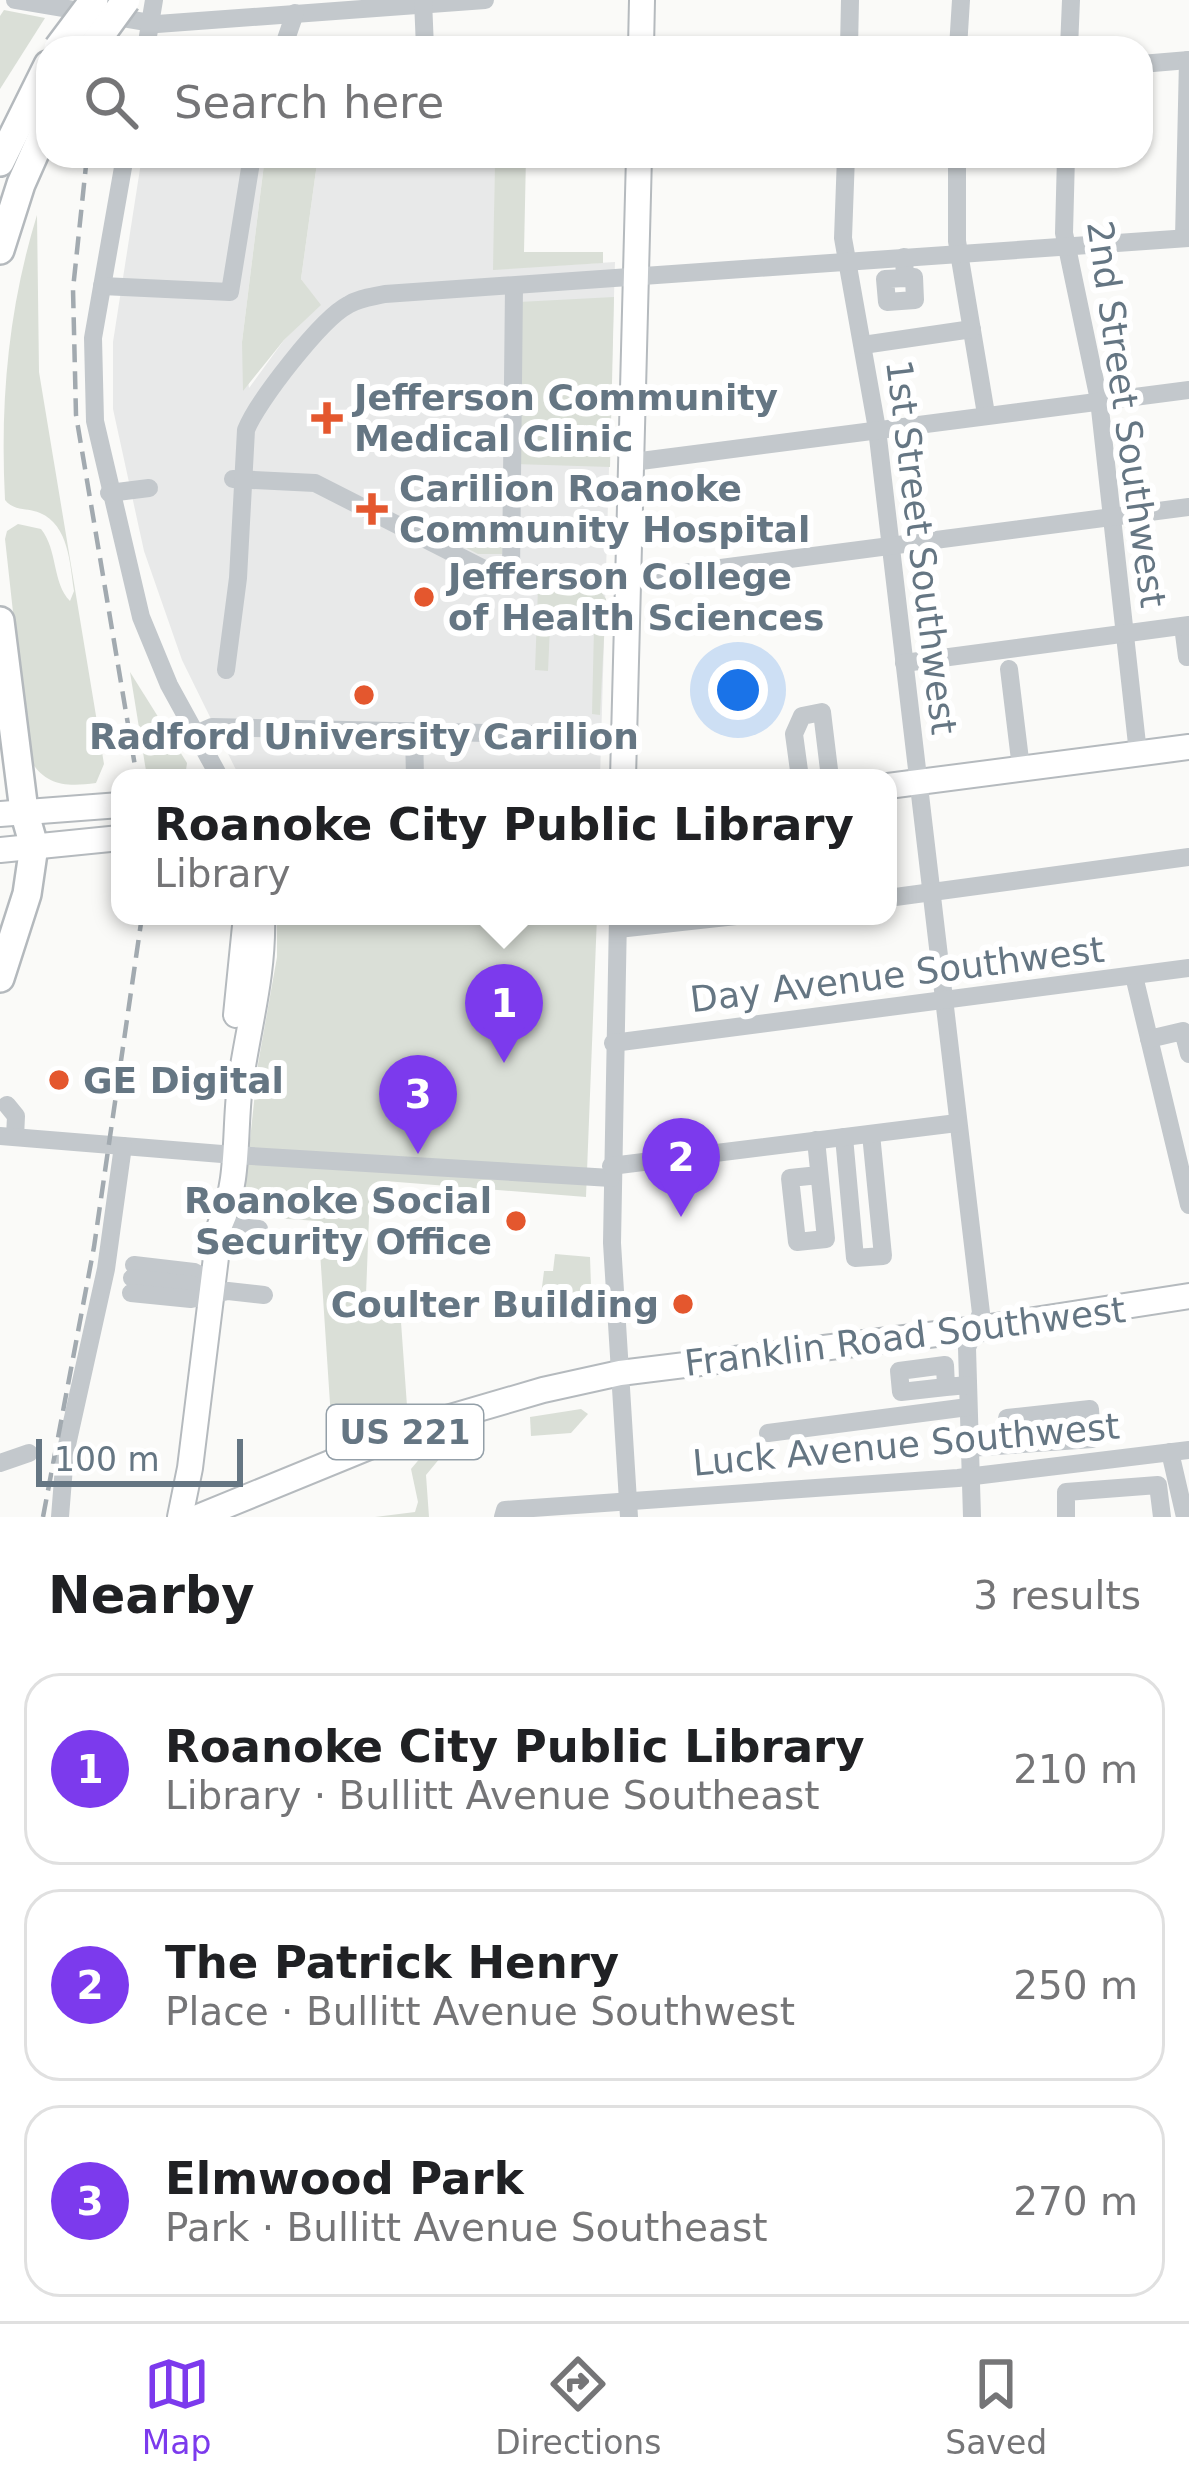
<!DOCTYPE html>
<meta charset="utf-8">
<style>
body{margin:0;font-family:"DejaVu Sans",sans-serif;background:#f2f2f2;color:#202124}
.scale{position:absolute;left:36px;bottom:30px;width:207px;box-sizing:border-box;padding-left:12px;border:6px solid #657683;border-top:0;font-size:33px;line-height:42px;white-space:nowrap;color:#657683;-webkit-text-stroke:9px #fff;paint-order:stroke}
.you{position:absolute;left:738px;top:690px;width:42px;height:42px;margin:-30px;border:9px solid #fff;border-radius:50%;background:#1a73e8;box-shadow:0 0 0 18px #1a73e833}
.badge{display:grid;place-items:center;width:78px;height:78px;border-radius:50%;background:#7c3aed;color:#fff;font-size:39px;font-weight:700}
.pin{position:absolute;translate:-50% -99px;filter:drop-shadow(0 3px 6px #0008)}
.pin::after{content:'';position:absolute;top:63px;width:42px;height:36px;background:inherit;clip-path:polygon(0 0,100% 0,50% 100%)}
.popup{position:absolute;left:111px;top:769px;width:786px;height:156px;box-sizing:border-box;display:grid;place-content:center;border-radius:24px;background:#fff;filter:drop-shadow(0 3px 9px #0005);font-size:39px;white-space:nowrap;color:#757577}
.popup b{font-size:45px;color:#202124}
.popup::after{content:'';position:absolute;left:50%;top:100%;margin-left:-24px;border:24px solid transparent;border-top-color:#fff}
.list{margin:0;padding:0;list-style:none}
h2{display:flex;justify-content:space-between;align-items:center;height:156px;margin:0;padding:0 48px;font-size:51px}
h2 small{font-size:39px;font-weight:400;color:#757577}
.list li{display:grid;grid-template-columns:78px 1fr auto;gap:36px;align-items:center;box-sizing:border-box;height:192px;margin:0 24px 24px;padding:0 24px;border:3px solid #e0e0e0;border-radius:36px}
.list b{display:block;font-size:45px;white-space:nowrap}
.list p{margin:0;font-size:39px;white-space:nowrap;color:#757577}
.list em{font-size:39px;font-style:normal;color:#757577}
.icon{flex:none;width:66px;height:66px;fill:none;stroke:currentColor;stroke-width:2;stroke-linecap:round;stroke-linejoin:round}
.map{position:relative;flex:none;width:1189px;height:1517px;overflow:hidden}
.search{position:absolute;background:#fff;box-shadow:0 3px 9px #0004;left:36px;right:36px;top:36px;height:132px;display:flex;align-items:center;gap:30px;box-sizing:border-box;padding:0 42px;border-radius:36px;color:#757577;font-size:45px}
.sheet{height:804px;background:#fff}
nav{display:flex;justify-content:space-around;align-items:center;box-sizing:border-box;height:168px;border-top:3px solid #e0e0e0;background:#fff;font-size:33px;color:#757577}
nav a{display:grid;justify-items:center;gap:6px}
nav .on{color:#7c3aed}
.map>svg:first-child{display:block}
.built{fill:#e8e9e9}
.green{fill:#dadfd7}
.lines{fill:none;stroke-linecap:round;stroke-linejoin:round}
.major-casing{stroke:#b5babe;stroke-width:28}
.highway-casing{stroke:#b4b9bd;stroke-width:32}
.minor{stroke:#c3c8cc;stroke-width:18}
.major{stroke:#fff;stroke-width:24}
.highway{stroke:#fff;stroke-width:27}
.rail{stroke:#a2aab0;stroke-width:4.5;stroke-dasharray:18 9;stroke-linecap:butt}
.highway-bridge-casing{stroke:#b4b9bd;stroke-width:32;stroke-linecap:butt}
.highway-bridge{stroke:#fff;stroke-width:27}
.poi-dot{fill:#e4572e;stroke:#fff;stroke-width:4.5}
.labels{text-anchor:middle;stroke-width:12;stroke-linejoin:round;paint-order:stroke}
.shield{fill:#fff;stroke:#939fa8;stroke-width:3}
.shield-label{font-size:33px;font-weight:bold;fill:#657683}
.poi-label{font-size:36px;font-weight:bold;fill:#657683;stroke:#fff;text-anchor:start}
.street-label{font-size:36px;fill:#657683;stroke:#fff}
</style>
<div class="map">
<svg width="1189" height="1517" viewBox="0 0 1189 1517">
<rect width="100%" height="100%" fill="#fafaf8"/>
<!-- built -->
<path class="built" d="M142,156h123l-23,186 7,46 35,-48 36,-35 -19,-26 17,-123h177l-1,113 121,-7 -15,516h-360l-58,-118 -38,-109 -31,-142v-67z"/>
<!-- green -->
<g class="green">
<path d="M4,10l41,8 -45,71v-73z"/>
<path d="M265,156h53l-17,123 20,26 -37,35 -41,51 -1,-49z"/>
<path d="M495,156h31l-2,96h79v11l-110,7z"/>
<path d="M37,215l2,157 65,392 -8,19c-30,4 -51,3 -67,-25l-24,-219 2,-8 11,-7 23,5c17,21 11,54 29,72l4,-10c-4,-26 -5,-66 -34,-78 -14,-6 -25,-1 -35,-13 -5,-97 3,-191 32,-285z"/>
<path d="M614,297l-4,170 -96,-3 5,-162z"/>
<path d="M470,520l32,1v33h-24l-29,-15 8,-12z"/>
<path d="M538,588l19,4 45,1 4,6 -6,116 -8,-1 2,-87 -44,-1 -2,45 -13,-1z"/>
<path d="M130,672l57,91 -2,15 -38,-1z"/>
<path d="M277,916h320l-11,281 -201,-16 -15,10 -4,104 33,-1 8,112 -75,28 -14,-213 -76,-5 16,-152 19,-107z"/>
<path d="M555,1254l35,3 2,57 -29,2 -2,-22 -20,1 3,-24h9z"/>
<path d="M581,1409l7,5 -17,19 -40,3 -1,-19z"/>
<path d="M449,1438l1,8 -24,29 3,42h-54l40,-5 3,-10 -7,-33 21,-25 7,5z"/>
</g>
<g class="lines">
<!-- major casing -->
<g class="major-casing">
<g id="major">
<path d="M641,48l1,-48"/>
<path d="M623,778l16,-622"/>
<path d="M888,786l301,-39"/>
<path d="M0,814l120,-9"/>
<path d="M0,850l120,-12"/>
<path d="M236,1015l10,-99"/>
<path d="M180,1517l10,-49 30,-243c20,-42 14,-94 20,-140 8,-57 24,-111 22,-169"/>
<path d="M198,1517l225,-92 120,-35 77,-17 357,-44 212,-33"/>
</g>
</g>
<!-- highway casing -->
<g class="highway-casing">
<g id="highway">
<path d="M0,162l48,-97"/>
<path d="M0,250l21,-66 27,-61"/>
<path d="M0,621l24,190 10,35 -7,48 -27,84"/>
</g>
</g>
<!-- minor -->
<g class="minor">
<path d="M15,0l142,24 328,-24"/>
<path d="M423,0l2,48"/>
<path d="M146,48l8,-48"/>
<path d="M283,48l12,-35"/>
<path d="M849,48l1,-48"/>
<path d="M958,48l3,-48"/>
<path d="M1069,48l2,-48"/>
<path d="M1141,64l48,-4"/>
<path d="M125,156l-32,182 2,83 46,196 28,68 51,93"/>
<path d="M846,156l-3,82 34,191 104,884 -14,35 5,169"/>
<path d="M957,156v85l29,173"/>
<path d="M1066,156l-2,77 35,167 39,353"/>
<path d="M1184,238l4,-178"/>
<path d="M904,257l1,21 -20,1 2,23 28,-2 -1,-23 -9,1"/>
<path d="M102,286l128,6 22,-136"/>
<path d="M863,345l109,-16"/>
<path d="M633,462l556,-72"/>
<path d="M233,479l82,4 175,89 154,6 545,-71"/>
<path d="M109,493l40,-5"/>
<path d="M511,573l3,-287"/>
<path d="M1183,626l4,31"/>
<path d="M904,663l285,-38"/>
<path d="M1009,669l12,99"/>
<path d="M226,670l12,-92 8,-148c11,-28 75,-111 102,-125 11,-7 24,-8 37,-11l804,-56"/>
<path d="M414,731l1,47"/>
<path d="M196,734l16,-7 413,9"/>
<path d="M800,778l-6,-44 8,-18 20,-4 8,66"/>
<path d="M888,898l301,-41"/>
<path d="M618,916l-6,327 17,274"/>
<path d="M618,929l118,-13"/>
<path d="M1134,976l55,229"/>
<path d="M1149,1039l34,-8 6,23"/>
<path d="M613,1043l576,-75"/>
<path d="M7,1105l9,11 -1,21"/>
<path d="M0,1136l234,19 377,23"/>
<path d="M844,1137l11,121 28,-2 -12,-122"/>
<path d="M816,1140l10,99 -29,3 -7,-64 29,-3"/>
<path d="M611,1166l346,-43"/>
<path d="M220,1225l39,4"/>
<path d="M134,1265l60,7 19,10"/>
<path d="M132,1278l61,7 18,10"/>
<path d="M131,1293l60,6 37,-8 36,4"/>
<path d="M946,1387l-1,-22 -46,6 2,21 45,-5 22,-2"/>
<path d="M768,1433l200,-26"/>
<path d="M969,1448l123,-9 -2,-30 -83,9 -1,25"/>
<path d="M1170,1452l15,65"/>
<path d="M0,1463l29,-10"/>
<path d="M60,1517l5,-63 41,-185 17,-123"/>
<path d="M503,1517l2,-7 14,-1 439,-31 231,-28"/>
<path d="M1066,1517v-25l92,-7 4,32"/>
</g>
<!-- major -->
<use href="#major" class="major"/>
<!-- highway -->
<use href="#highway" class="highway"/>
<!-- rail -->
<g class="rail">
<path d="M101,48l6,-48"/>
<path d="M87,156l-14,133 3,126 61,363"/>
<path d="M43,1517l51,-270 48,-331"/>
</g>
<!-- highway-bridge casing -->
<g class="highway-bridge-casing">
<g id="highway-bridge">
<path d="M58,48l36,-48"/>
<path d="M91,48l35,-48"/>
</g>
</g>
<!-- highway-bridge -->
<use href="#highway-bridge" class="highway-bridge"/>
</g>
<!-- markers -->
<g class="poi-dot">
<path d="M321 400h12v12h12v12h-12v12h-12v-12h-12v-12h12z"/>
<path d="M366 491h12v12h12v12h-12v12h-12v-12h-12v-12h12z"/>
<circle cx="424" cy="597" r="12"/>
<circle cx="364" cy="695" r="12"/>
<circle cx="59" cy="1080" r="12"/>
<circle cx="516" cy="1221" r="12"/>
<circle cx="683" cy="1304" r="12"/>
</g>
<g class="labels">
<!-- shield labels -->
<rect class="shield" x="327" y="1405" width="156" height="54" rx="9"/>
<g class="shield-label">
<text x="405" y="1444">US 221</text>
</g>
<!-- poi labels -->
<g class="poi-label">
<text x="354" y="410">Jefferson Community<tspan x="354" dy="41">Medical Clinic</tspan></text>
<text x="399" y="501">Carilion Roanoke<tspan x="399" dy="41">Community Hospital</tspan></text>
<text x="448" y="589">Jefferson College<tspan x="448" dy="41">of Health Sciences</tspan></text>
<text x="364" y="749" text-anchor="middle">Radford University Carilion</text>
<text x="83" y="1093">GE Digital</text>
<text x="492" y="1213" text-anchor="end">Roanoke Social<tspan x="492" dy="41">Security Office</tspan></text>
<text x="659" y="1317" text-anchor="end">Coulter Building</text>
</g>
<!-- street labels -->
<g class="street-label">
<text transform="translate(1127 414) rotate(82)" y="13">2nd Street Southwest</text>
<text transform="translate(922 547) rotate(83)" y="13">1st Street Southwest</text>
<text transform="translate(897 974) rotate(-7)" y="13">Day Avenue Southwest</text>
<text transform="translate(905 1336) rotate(-7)" y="13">Franklin Road Southwest</text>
<text transform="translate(906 1444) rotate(-5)" y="13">Luck Avenue Southwest</text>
</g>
</g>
</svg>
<div class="scale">100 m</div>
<div class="you"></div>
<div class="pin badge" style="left:504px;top:1063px">1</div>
<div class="popup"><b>Roanoke City Public Library</b>Library</div>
<div class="pin badge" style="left:681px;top:1217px">2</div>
<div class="pin badge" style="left:418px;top:1154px">3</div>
<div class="search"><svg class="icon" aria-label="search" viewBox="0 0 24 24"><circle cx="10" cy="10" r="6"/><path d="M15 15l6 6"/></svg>Search here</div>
</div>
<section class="sheet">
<h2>Nearby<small>3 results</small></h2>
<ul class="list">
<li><span class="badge">1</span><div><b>Roanoke City Public Library</b><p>Library · Bullitt Avenue Southeast</p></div><em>210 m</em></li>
<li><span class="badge">2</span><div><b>The Patrick Henry</b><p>Place · Bullitt Avenue Southwest</p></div><em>250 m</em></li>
<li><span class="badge">3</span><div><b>Elmwood Park</b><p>Park · Bullitt Avenue Southeast</p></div><em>270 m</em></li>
</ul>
</section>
<nav>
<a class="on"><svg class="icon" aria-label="map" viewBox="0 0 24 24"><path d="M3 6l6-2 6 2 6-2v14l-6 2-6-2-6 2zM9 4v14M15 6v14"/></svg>Map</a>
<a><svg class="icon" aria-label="directions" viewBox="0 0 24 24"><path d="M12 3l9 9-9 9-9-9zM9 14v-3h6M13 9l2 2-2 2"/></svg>Directions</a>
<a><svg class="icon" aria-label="saved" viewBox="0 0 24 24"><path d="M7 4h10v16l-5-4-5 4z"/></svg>Saved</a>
</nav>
